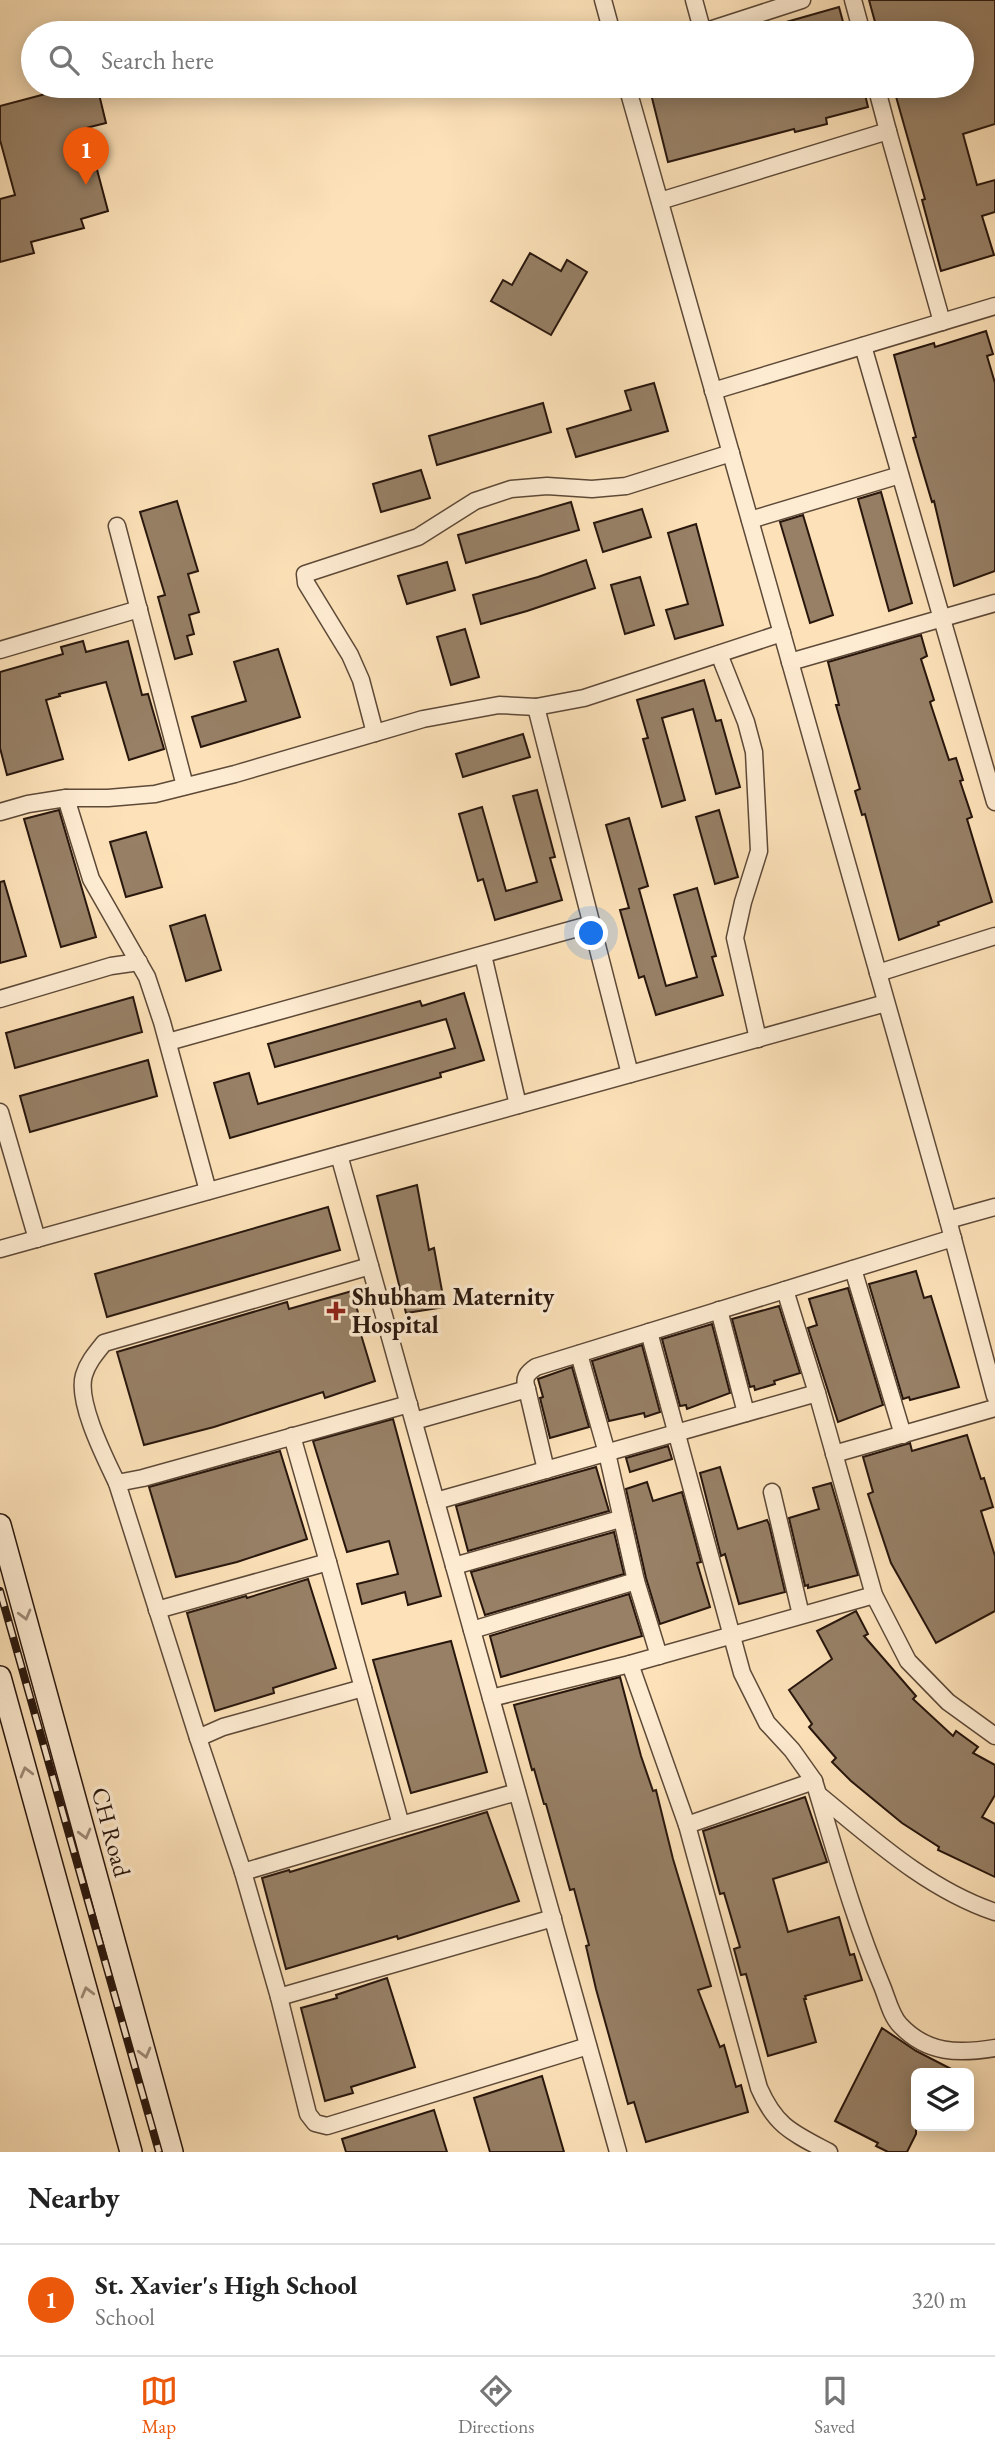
<!DOCTYPE html>
<style>
body{margin:0;font-family:"EB Garamond",serif;background:#f2f2f2;color:#222}
.controls{position:absolute;right:21px;bottom:21px;display:grid;overflow:hidden;border-radius:10px;box-shadow:0 4px 18px #0003}
.controls button{width:63px;height:63px;display:grid;place-items:center;padding:0;border:0;border-bottom:2px solid #e0e0e0;background:#fff;color:#222;font:35px sans-serif}
.you{position:absolute;left:592px;top:934px;width:24px;height:24px;margin:-18px;border:5px solid #fff;border-radius:50%;background:#1a73e8;box-shadow:0 0 0 10px #1a73e833}
.badge{display:grid;place-items:center;width:46px;height:46px;border-radius:50%;background:#ea580c;color:#fff;font-size:23px;font-weight:700}
.pin{position:absolute;translate:-50% -58px;filter:drop-shadow(0 2px 4px #0008)}
.pin::after{content:'';position:absolute;top:37px;width:24px;height:21px;background:inherit;clip-path:polygon(0 0,100% 0,50% 100%)}
.list{margin:0;padding:0;list-style:none}
h2{display:flex;justify-content:space-between;align-items:center;height:91px;margin:0;padding:0 28px;font-size:30px}
h2 small{font-size:23px;font-weight:400;color:#767676}
.list li{display:grid;grid-template-columns:46px 1fr auto;gap:21px;align-items:center;box-sizing:border-box;height:112px;padding:0 28px;border-top:2px solid #e0e0e0}
.list b{display:block;font-size:26px;white-space:nowrap}
.list p{margin:0;font-size:23px;white-space:nowrap;color:#767676}
.list em{font-size:23px;font-style:normal;color:#767676}
.icon{flex:none;width:38px;height:38px;fill:none;stroke:currentColor;stroke-width:2;stroke-linecap:round;stroke-linejoin:round}
.map{position:relative;flex:none;width:995px;height:2152px;overflow:hidden}
.search{position:absolute;background:#fff;box-shadow:0 4px 18px #0003;left:21px;right:21px;top:21px;height:77px;display:flex;align-items:center;gap:18px;box-sizing:border-box;padding:0 24px;border-radius:38px;color:#767676;font-size:26px}
.sheet{height:203px;background:#fff}
nav{display:flex;justify-content:space-around;align-items:center;box-sizing:border-box;height:98px;border-top:2px solid #e0e0e0;background:#fff;font-size:19px;color:#767676}
nav a{display:grid;justify-items:center;gap:4px}
nav .on{color:#ea580c}
.map>svg:first-child{display:block}
.building{fill:#978066;stroke:#28160d;stroke-width:2}
.lines{fill:none;stroke-linecap:round;stroke-linejoin:round}
.street-casing{stroke:#5d4938;stroke-width:19}
.secondary-casing{stroke:#28160d;stroke-width:24}
.street{stroke:#feecd2;stroke-width:16}
.secondary{stroke:#feecd2;stroke-width:21}
.rail-casing{stroke:#28160d;stroke-width:8}
.rail{stroke:#feecd2;stroke-width:5;stroke-dasharray:16;stroke-linecap:butt}
.oneway{stroke:#9e8c79}
.poi-dot{fill:#8f2418;stroke:#feecd2;stroke-width:2.5}
.labels{text-anchor:middle;stroke-width:7;stroke-linejoin:round;paint-order:stroke}
.poi-label{font-size:24px;font-weight:bold;fill:#28160d;stroke:#feecd2;text-anchor:start}
.street-label{font-size:24px;fill:#28160d;stroke:#feecd2}
</style>
<div class="map">
<svg width="995" height="2152" viewBox="0 0 995 2152">
<rect width="100%" height="100%" fill="#fde2b9"/>
<filter id="stains"><feTurbulence type="fractalNoise" baseFrequency=".00286" numOctaves="4"/><feColorMatrix values="0 0 0 0 .2 0 0 0 0 .09 0 0 0 0 .02 0 0 0 .5 -.17"/></filter>
<radialGradient id="worn" r=".72"><stop offset=".6" stop-color="#630" stop-opacity="0"/><stop offset="1" stop-color="#630" stop-opacity=".3"/></radialGradient>
<!-- building -->
<g class="building">
<path d="M869,0h126v124l-32,10 14,51 18,-5v32l-13,4 12,39 -53,16 -19,-71 3,-1 -32,-113h69v-53h-84z"/>
<path d="M839,7l7,26h-80l-1,-5z"/>
<path d="M51,86h46l9,37 -20,5 22,83 -27,8 3,9 -53,14 3,11 -34,9v-63l15,-4 -15,-55v-34l53,-14z"/>
<path d="M649,86h214l5,21 -42,11 1,6 -32,8 -1,-3 -126,33z"/>
<path d="M530,253l31,18 6,-11 20,12 -36,63 -60,-34 12,-21 9,5z"/>
<path d="M986,331l7,23 -6,2 8,27v188l-41,15 -20,-85 -2,1 -19,-64 3,-1 -22,-82 40,-12 1,4z"/>
<path d="M654,383l14,48 -92,26 -9,-28 64,-19 -6,-19z"/>
<path d="M543,403l8,29 -114,33 -8,-29z"/>
<path d="M421,470l9,28 -49,14 -8,-28z"/>
<path d="M881,492l31,111 -23,8 -31,-112z"/>
<path d="M177,501l21,70 -10,3 11,38 -10,3 5,19 -7,2 5,18 -17,5 -17,-62 7,-2 -25,-83z"/>
<path d="M571,502l8,28 -113,33 -8,-28z"/>
<path d="M642,509l9,28 -48,15 -9,-29z"/>
<path d="M803,515l30,100 -23,8 -30,-101z"/>
<path d="M696,524l27,101 -48,14 -9,-29 22,-6 -20,-71z"/>
<path d="M586,560l9,28 -68,23 -46,13 -8,-29 65,-18z"/>
<path d="M447,562l8,28 -48,14 -9,-28z"/>
<path d="M640,577l14,48 -29,9 -14,-49z"/>
<path d="M465,629l14,48 -28,8 -14,-48z"/>
<path d="M921,635l6,21 -6,3 13,41 -4,2 19,58 7,-2 7,22 -3,1 12,36 -5,2 25,83 -54,20 1,3 -40,15 -34,-126 -3,1 -7,-24 5,-2 -24,-84h3l-11,-43z"/>
<path d="M83,641l3,11 42,-11 14,54 6,-1 16,55 -35,11 -23,-78 -47,12 1,2 -14,4 17,59 -56,16 -7,-27v-76l63,-18 -2,-7z"/>
<path d="M278,649l22,68 -99,30 -9,-30 54,-16 -12,-39z"/>
<path d="M704,680l12,41 5,-1 19,67 -24,7 -23,-85 -31,9 23,82 -23,7 -19,-68 5,-1 -11,-38z"/>
<path d="M523,734l7,23 -67,20 -7,-23z"/>
<path d="M537,790l18,67 -5,1 12,42 -67,20 -12,-41 -5,2 -19,-67 23,-7 24,84 31,-9 -24,-86z"/>
<path d="M59,810l37,127 -35,10 -37,-128z"/>
<path d="M719,810l19,67 -23,7 -19,-67z"/>
<path d="M629,818l19,68 -9,3 27,97 31,-9 -23,-82 23,-7 19,68 -4,1 11,38 -67,20 -12,-39 -5,2 -19,-68 9,-2 -23,-83z"/>
<path d="M146,832l16,55 -36,10 -16,-55z"/>
<path d="M4,881l22,75 -26,7v-81z"/>
<path d="M205,915l16,55 -35,11 -16,-55z"/>
<path d="M464,993l20,67 -44,13 1,4 -211,61 -16,-55 35,-10 9,31 197,-56 -9,-29 -171,48 -7,-23 152,-43 2,5z"/>
<path d="M133,997l9,35 -127,36 -9,-35z"/>
<path d="M148,1060l9,36 -127,36 -10,-36z"/>
<path d="M417,1185l12,65 5,-2 11,59 -39,6 -29,-117z"/>
<path d="M328,1207l12,43 -233,67 -12,-43z"/>
<path d="M916,1271l8,27 7,-2 28,91 -49,13 -1,-3 -6,2 -34,-115z"/>
<path d="M848,1288l35,117 -45,17 -30,-94 9,-3 -8,-26z"/>
<path d="M352,1291l10,36 -3,1 16,53 -50,17 -2,-6 -109,35 -70,18 -27,-93 170,-50 2,7z"/>
<path d="M779,1306l21,67 -26,8 1,3 -20,6 -1,-4 -4,1 -18,-68z"/>
<path d="M712,1324l18,69 -43,16 -1,-4 -6,1 -18,-67z"/>
<path d="M642,1345l18,67 -15,5 -1,-4 -35,8 -17,-60z"/>
<path d="M572,1367l17,60 -39,11 -10,-40 3,-1 -5,-18z"/>
<path d="M393,1419l48,177 -33,9 -3,-13 -43,12 -5,-20 41,-10 -9,-33 -42,11 -34,-111z"/>
<path d="M967,1435l14,44 3,-1 9,29 -12,4 14,45v55l-59,32 -45,-80 -23,-69 5,-2 -10,-35 47,-14 2,8z"/>
<path d="M668,1446l4,13 -42,13 -4,-14z"/>
<path d="M280,1451l27,88 -70,23 -61,15 -27,-90z"/>
<path d="M596,1467l13,44 -141,40 -12,-45z"/>
<path d="M720,1467l18,62 29,-9 2,4 16,68 -46,12 -14,-50 -4,2 -21,-83z"/>
<path d="M647,1482l6,19 29,-9 19,70 -4,1 13,44 -50,17 -14,-46 -20,-89z"/>
<path d="M831,1483l27,92 -50,13v-3l-3,1 -16,-68 30,-9 -6,-21z"/>
<path d="M614,1532l10,42 -139,41 -14,-43z"/>
<path d="M308,1579l28,89 -63,20 1,5 -59,18 -28,-98 59,-17 1,2z"/>
<path d="M629,1594l13,42 -141,41 -11,-41z"/>
<path d="M856,1611l12,23 -4,2 52,60 -3,3 40,37 3,-5 22,16 -5,6 22,12v30l-13,22 13,7v53l-57,-27 1,-3 -37,-24 -51,-42 -19,-19 4,-4 -27,-31 3,-3 -23,-34 43,-31 -15,-28z"/>
<path d="M451,1641l36,131 -76,21 -38,-133z"/>
<path d="M620,1677l21,79 12,35 3,-1 17,69 38,127 -13,4 22,57 4,-2 12,42 5,-2 7,27 -102,30 -12,-40 -6,2 -32,-115 -10,-43 3,-1 -15,-56 -4,1 -24,-86h-2l-10,-35 -2,1 -18,-65z"/>
<path d="M805,1797l22,65 -54,17 15,53 51,-15 11,38 4,-1 8,26 -57,16 1,3h-2l12,43 -48,14 -22,-82 -5,1 -7,-26 6,-2 -16,-54 -4,1 -17,-63z"/>
<path d="M487,1812l32,89 -121,38 -1,-3 -111,33 -24,-91 27,-8 1,2z"/>
<path d="M387,1978l28,89 -64,20 2,6 -28,8 -24,-93 36,-10 -1,-3z"/>
<path d="M882,2028l34,23 43,22h-43v61l-9,18h-19l-12,-6 2,-3 -43,-22z"/>
<path d="M542,2076l22,76h-74l-16,-54z"/>
<path d="M434,2110l13,42h-101l-4,-13z"/>
</g>
<g class="lines">
<!-- street casing -->
<g class="street-casing">
<g id="street">
<path d="M603,0l9,33"/>
<path d="M694,0l9,33"/>
<path d="M853,0l9,33"/>
<path d="M700,33l102,-33"/>
<path d="M627,86l321,1134 47,176"/>
<path d="M888,131l54,191"/>
<path d="M660,201l228,-70 -12,-45"/>
<path d="M863,346l132,456"/>
<path d="M713,391l282,-85"/>
<path d="M750,520l150,-45"/>
<path d="M117,526l68,260"/>
<path d="M0,650l139,-41"/>
<path d="M719,654l27,68 8,30 5,99 -16,51 -8,36 23,101"/>
<path d="M790,662l205,-59"/>
<path d="M536,707l94,367"/>
<path d="M375,733l-14,-53 -11,-25 -44,-72 -1,-9 113,-37 57,-36 36,-12 36,-3 45,3 34,-3 105,-33"/>
<path d="M66,798l25,81 56,98 15,45 46,169"/>
<path d="M0,812l28,-8 38,-6h42l47,-4 80,-20 188,-55 76,-14 37,2 48,-9 198,-65"/>
<path d="M483,955l35,150"/>
<path d="M878,973l117,-37"/>
<path d="M0,999l111,-33 28,-4"/>
<path d="M168,1042l424,-118"/>
<path d="M0,1112l37,127"/>
<path d="M339,1155l279,997"/>
<path d="M948,1220l47,-13"/>
<path d="M0,1249l886,-246"/>
<path d="M370,1266l-266,77c-8,10 -16,19 -20,32 -8,26 21,83 33,108l26,-5 266,-74"/>
<path d="M853,1269l50,166"/>
<path d="M785,1290l32,103 57,202 34,66 40,41 47,34"/>
<path d="M719,1310l27,103"/>
<path d="M649,1332l93,341 25,50 25,27 22,31"/>
<path d="M579,1354l28,99 29,128 23,75"/>
<path d="M527,1389c-4,-11 0,-16 9,-22l417,-129"/>
<path d="M414,1421l113,-32 19,81"/>
<path d="M834,1454l161,-46"/>
<path d="M117,1483l81,255"/>
<path d="M772,1492l29,123"/>
<path d="M436,1501l381,-108"/>
<path d="M454,1566l166,-47"/>
<path d="M157,1610l171,-48 -36,-126"/>
<path d="M472,1630l164,-49"/>
<path d="M630,1664l244,-69"/>
<path d="M363,1688l-140,39 -25,11 45,134 36,125 29,117 7,9 12,3 261,-80"/>
<path d="M491,1698l139,-34 57,161 72,263c17,39 34,45 70,64"/>
<path d="M819,1795c54,44 108,94 176,117"/>
<path d="M401,1825l116,-33"/>
<path d="M687,1825l127,-44c21,69 40,139 68,205 5,12 9,30 18,39 27,29 59,29 95,23"/>
<path d="M243,1872l158,-47 -73,-263"/>
<path d="M279,1997l274,-79"/>
</g>
</g>
<!-- secondary casing -->
<g class="secondary-casing">
<g id="secondary">
<path d="M0,1525l172,627"/>
<path d="M0,1677l131,475"/>
</g>
</g>
<!-- street -->
<use href="#street" class="street"/>
<!-- secondary -->
<use href="#secondary" class="secondary"/>
<!-- rail casing -->
<g class="rail-casing">
<path id="rail" d="M0,1591l159,561"/>
</g>
<!-- rail -->
<use href="#rail" class="rail"/>
</g>
<!-- one-way arrows -->
<defs><path id="oneway-chevron" d="M-2-3.5L2.5 0L-2 3.5" fill="none" stroke-width="1.6" stroke-linecap="round" stroke-linejoin="round" transform="scale(1.75)"/></defs>
<g class="oneway">
<use href="#oneway-chevron" transform="translate(25 1615) rotate(75)"/>
<use href="#oneway-chevron" transform="translate(26 1772) rotate(-105)"/>
<use href="#oneway-chevron" transform="translate(85 1834) rotate(75)"/>
<use href="#oneway-chevron" transform="translate(87 1992) rotate(-105)"/>
<use href="#oneway-chevron" transform="translate(145 2053) rotate(75)"/>
</g>
<!-- markers -->
<path class="poi-dot" d="M332.5 1300.5h7v7h7v7h-7v7h-7v-7h-7v-7h7z"/>
<g class="labels">
<!-- poi labels -->
<g class="poi-label">
<text x="352" y="1305">Shubham Maternity<tspan x="352" dy="28">Hospital</tspan></text>
</g>
<!-- street labels -->
<g class="street-label">
<text transform="translate(111 1832) rotate(75)" y="8">CH Road</text>
</g>
</g>
<rect width="100%" height="100%" filter="url(#stains)"/>
<rect width="100%" height="100%" fill="url(#worn)"/>
</svg>
<div class="controls">
<button><svg class="icon" aria-label="layers" viewBox="0 0 24 24"><path d="M12 4l9 5-9 5-9-5zM3 14l9 5 9-5"/></svg></button>
</div>
<div class="you"></div>
<div class="pin badge" style="left:86px;top:185px">1</div>
<div class="search"><svg class="icon" aria-label="search" viewBox="0 0 24 24"><circle cx="10" cy="10" r="6"/><path d="M15 15l6 6"/></svg>Search here</div>
</div>
<section class="sheet">
<h2>Nearby<small></small></h2>
<ul class="list">
<li><span class="badge">1</span><div><b>St. Xavier's High School</b><p>School</p></div><em>320 m</em></li>
</ul>
</section>
<nav>
<a class="on"><svg class="icon" aria-label="map" viewBox="0 0 24 24"><path d="M3 6l6-2 6 2 6-2v14l-6 2-6-2-6 2zM9 4v14M15 6v14"/></svg>Map</a>
<a><svg class="icon" aria-label="directions" viewBox="0 0 24 24"><path d="M12 3l9 9-9 9-9-9zM9 14v-3h6M13 9l2 2-2 2"/></svg>Directions</a>
<a><svg class="icon" aria-label="saved" viewBox="0 0 24 24"><path d="M7 4h10v16l-5-4-5 4z"/></svg>Saved</a>
</nav>
